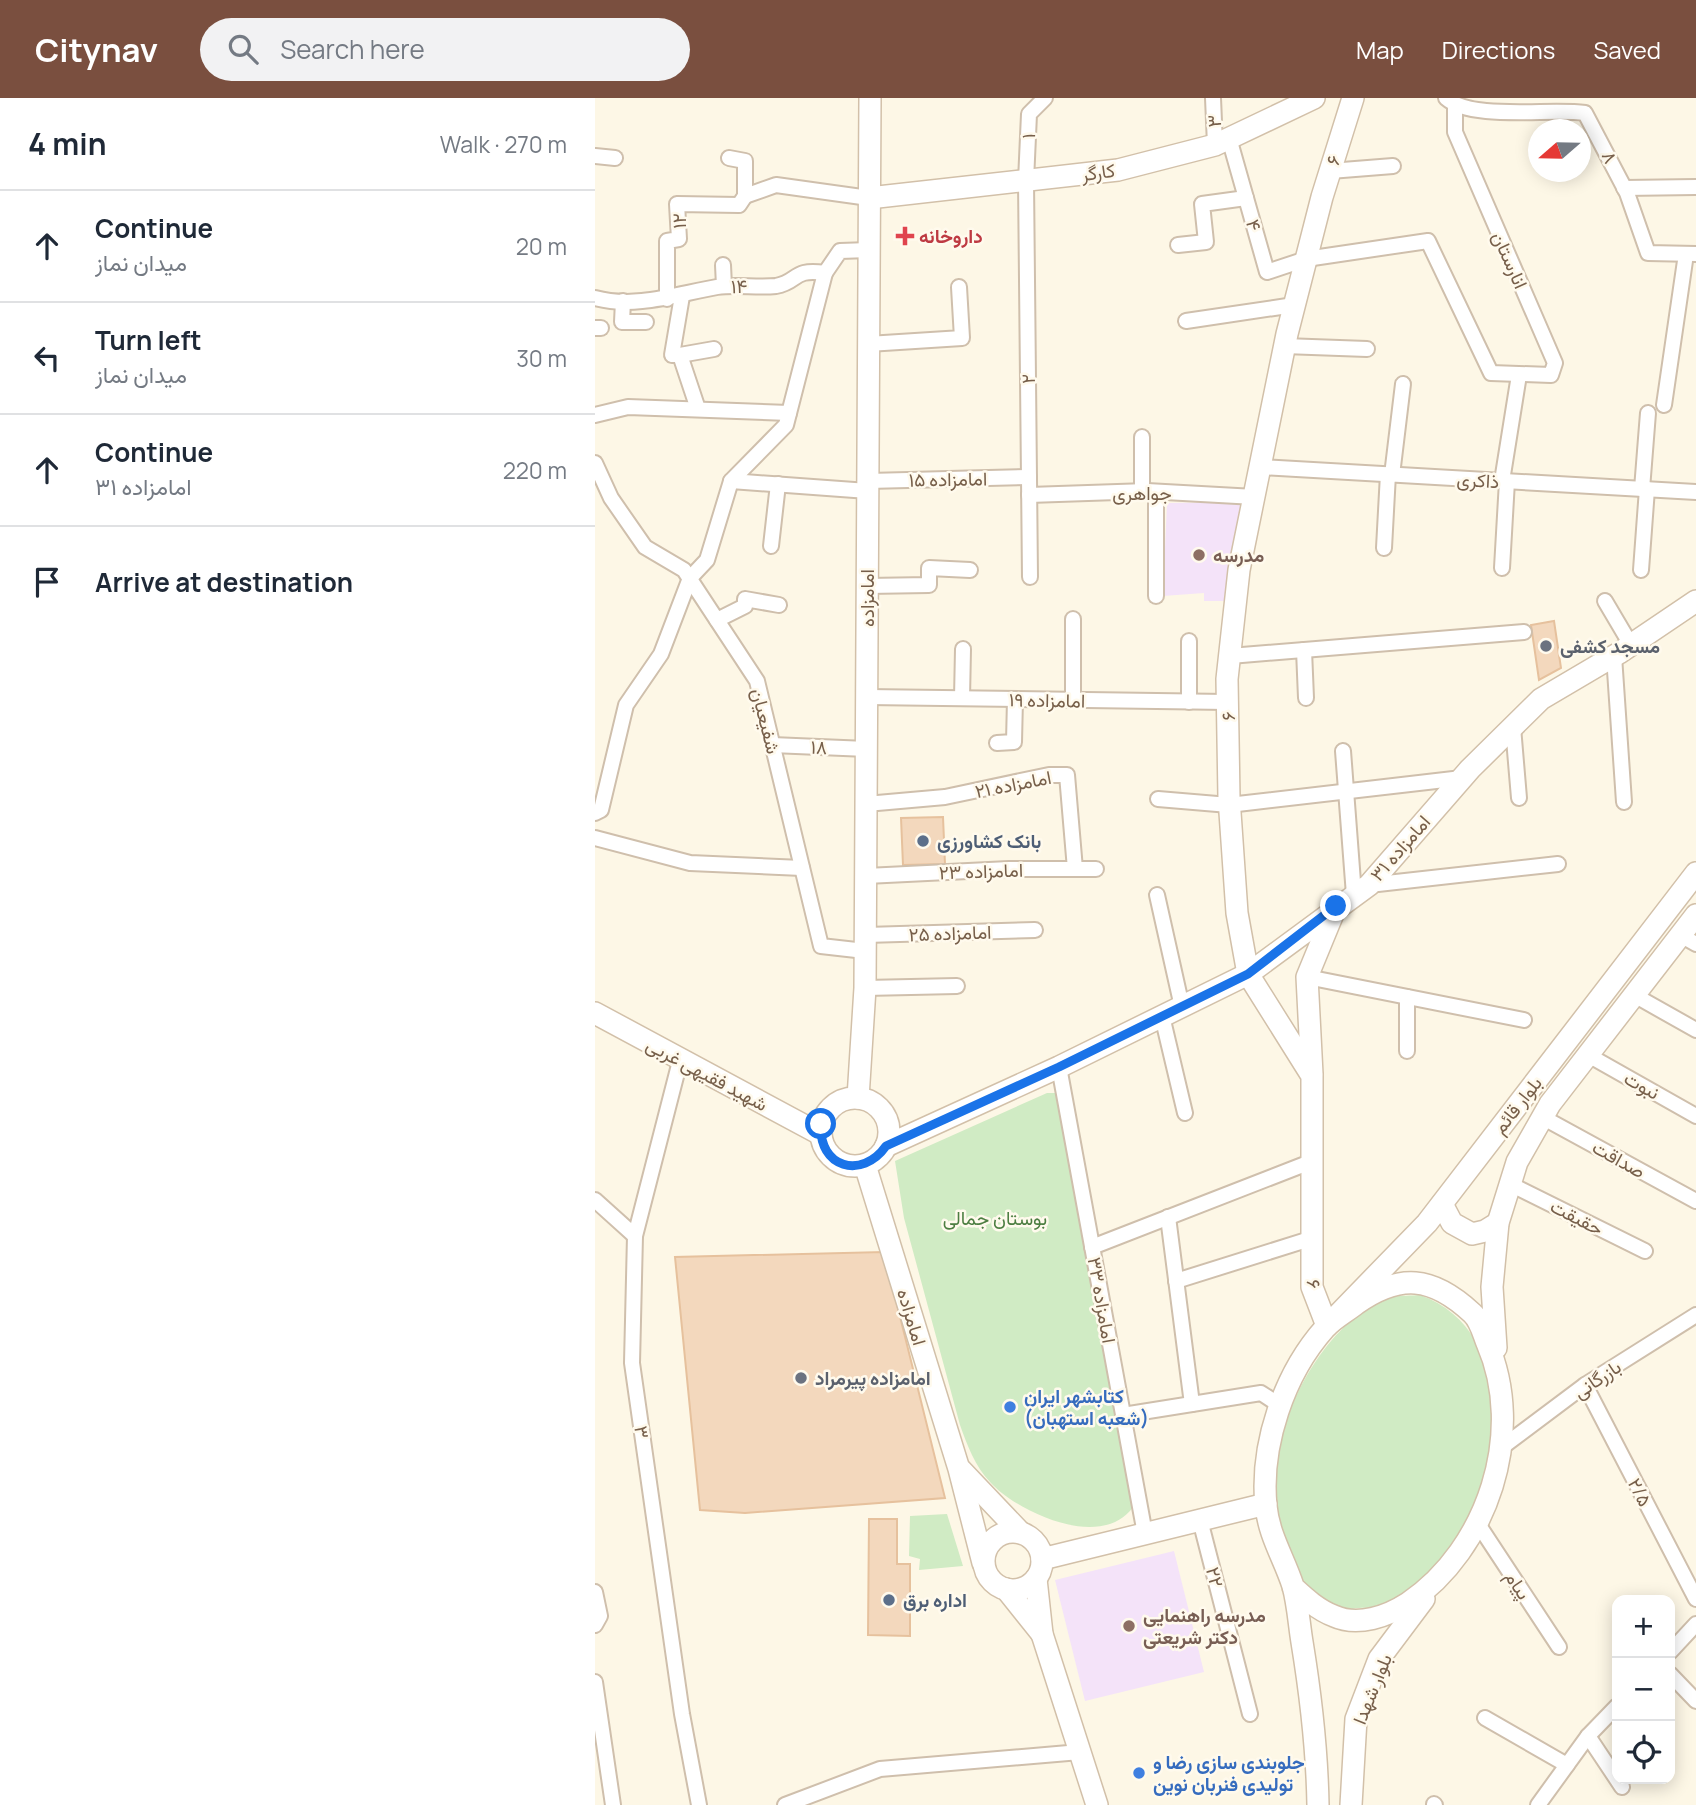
<!DOCTYPE html>
<meta charset="utf-8">
<style>
body{margin:0;font-family:Manrope,Vazirmatn,sans-serif;background:#f2f2f3;color:#1f2937}
.controls{position:absolute;right:21px;bottom:21px;display:grid;overflow:hidden;border-radius:14px;box-shadow:0 4px 18px #0003}
.controls button{width:63px;height:63px;display:grid;place-items:center;padding:0;border:0;border-bottom:2px solid #e0e1e3;background:#fff;color:#1f2937;font:35px sans-serif}
.compass{position:absolute;left:933px;top:21px;width:63px;height:63px;border-radius:50%;background:#fff;box-shadow:0 4px 18px #0003;rotate:250deg}
.stop{position:absolute;width:21px;height:21px;margin:-16px;border:5px solid #1a73e8;border-radius:50%;background:#fff}
.stop.end{background:#1a73e8;border-color:#fff;box-shadow:0 2px 7px #0008}
.list{margin:0;padding:0;list-style:none}
h2{display:flex;justify-content:space-between;align-items:center;height:91px;margin:0;padding:0 28px;font-size:30px}
h2 small{font-size:23px;font-weight:400;color:#747a83}
.list li{display:grid;grid-template-columns:46px 1fr auto;gap:21px;align-items:center;box-sizing:border-box;height:112px;padding:0 28px;border-top:2px solid #e0e1e3}
.list b{display:block;font-size:26px;white-space:nowrap}
.list p{margin:0;font-size:23px;white-space:nowrap;color:#747a83}
.list em{font-size:23px;font-style:normal;color:#747a83}
.icon{flex:none;width:38px;height:38px;fill:none;stroke:currentColor;stroke-width:2;stroke-linecap:round;stroke-linejoin:round}
.map{position:relative;flex:none;width:1101px;height:1707px;overflow:hidden}
header{display:flex;align-items:center;gap:42px;box-sizing:border-box;height:98px;padding:0 35px;background:#7a4f3f;color:#fff}
header strong{font-size:33px}
nav{display:flex;gap:38px;margin-inline-start:auto;font-size:24px}
.search{width:490px;height:63px;background:#f2f2f3;display:flex;align-items:center;gap:18px;box-sizing:border-box;padding:0 24px;border-radius:38px;color:#747a83;font-size:26px}
main{display:flex}
aside{flex:1;background:#fff}
.map>svg:first-child{display:block}
.education{fill:#f4e3f9}
.green{fill:#d0ebc4}
.building{fill:#f3d8bd;stroke:#e6c19d;stroke-width:2}
.lines{fill:none;stroke-linecap:round;stroke-linejoin:round}
.street-casing{stroke:#cfbfac;stroke-width:18}
.secondary-casing{stroke:#d2c0a9;stroke-width:24}
.street{stroke:#fff;stroke-width:14}
.secondary{stroke:#fff;stroke-width:21}
.route{stroke:#1a73e8;stroke-width:9}
.health-dot{fill:#e0444e;stroke:#fffaed;stroke-width:2.5}
.education-dot{fill:#8d6e63;stroke:#fffaed;stroke-width:2.5}
.worship-dot{fill:#6b7280;stroke:#fffaed;stroke-width:2.5}
.service-dot{fill:#5c6f8a;stroke:#fffaed;stroke-width:2.5}
.shop-dot{fill:#3f7fe0;stroke:#fffaed;stroke-width:2.5}
.labels{text-anchor:middle;stroke-width:5;stroke-linejoin:round;paint-order:stroke}
.street-label{font-size:19px;fill:#775f4a;stroke:#fffaed}
.health-label{font-size:19px;font-weight:bold;fill:#be3a42;stroke:#fffaed;text-anchor:start}
.education-label{font-size:19px;font-weight:bold;fill:#785e54;stroke:#fffaed;text-anchor:start}
.worship-label{font-size:19px;font-weight:bold;fill:#5b616d;stroke:#fffaed;text-anchor:start}
.service-label{font-size:19px;font-weight:bold;fill:#4e5e75;stroke:#fffaed;text-anchor:start}
.park-label{font-size:19px;fill:#4c7e41;stroke:#fffaed}
.shop-label{font-size:19px;font-weight:bold;fill:#366cbe;stroke:#fffaed;text-anchor:start}
</style>
<header>
<strong>Citynav</strong>
<div class="search"><svg class="icon" aria-label="search" viewBox="0 0 24 24"><circle cx="10" cy="10" r="6"/><path d="M15 15l6 6"/></svg>Search here</div>
<nav><a>Map</a><a>Directions</a><a>Saved</a></nav>
</header>
<main>
<aside>
<h2>4 min<small>Walk · 270 m</small></h2>
<ul class="list">
<li><svg class="icon" aria-label="ahead" viewBox="0 0 24 24"><path d="M12 20V5M6 11l6-6 6 6"/></svg><div><b>Continue</b><p>میدان نماز</p></div><em>20 m</em></li>
<li><svg class="icon" aria-label="left" viewBox="0 0 24 24"><path d="M17 20v-9H6M10 6l-5 5 5 5"/></svg><div><b>Turn left</b><p>میدان نماز</p></div><em>30 m</em></li>
<li><svg class="icon" aria-label="ahead" viewBox="0 0 24 24"><path d="M12 20V5M6 11l6-6 6 6"/></svg><div><b>Continue</b><p>امامزاده ۳۱</p></div><em>220 m</em></li>
<li><svg class="icon" aria-label="arrive" viewBox="0 0 24 24"><path d="M6 21V4h12l-3 4 3 4H6"/></svg><div><b>Arrive at destination</b></div></li>
</ul>
</aside>
<div class="map">
<svg width="1101" height="1707" viewBox="0 0 1101 1707">
<rect width="100%" height="100%" fill="#fdf7e6"/>
<!-- education -->
<g class="education">
<path d="M637,404l12,5 -19,94h-21v-8l-41,3 4,-93z"/>
<path d="M579,1453l30,121 -119,29 -30,-121z"/>
</g>
<!-- green -->
<g class="green">
<path d="M452,995h15l71,414c-31,44 -115,6 -143,-25 -15,-16 -23,-37 -30,-57l-56,-207 -9,-57z"/>
<path d="M825,1197c128,46 68,267 -35,311 -8,3 -18,1 -26,2 -5,0 -11,3 -16,2 -6,-2 -13,-7 -19,-10 -33,-16 -44,-56 -46,-90 -2,-23 -3,-46 2,-68 13,-55 56,-128 113,-145 8,-2 18,-1 27,-2z"/>
<path d="M352,1416l16,52 -44,4 1,-11 -11,-3 1,-40z"/>
</g>
<!-- building -->
<g class="building">
<path d="M959,523l7,47 -22,12 -8,-55z"/>
<path d="M348,719l2,47 -42,1 -2,-47z"/>
<path d="M289,1154l61,246 -200,15 -45,-3 -25,-253z"/>
<path d="M274,1421h28v45h13v72l-42,-1z"/>
</g>
<g class="lines">
<!-- street casing -->
<g class="street-casing">
<g id="street">
<path d="M618,0l2,47"/>
<path d="M851,0c26,23 104,10 139,15l42,80 21,60 48,1"/>
<path d="M634,40l38,134 39,-13 122,-18 63,132 60,2 4,-12 -100,-231v-26"/>
<path d="M0,58l20,2"/>
<path d="M735,73l63,-5"/>
<path d="M1029,90l72,-1"/>
<path d="M150,98l31,-11 93,13"/>
<path d="M583,147l28,-3 -4,-38 44,-6"/>
<path d="M128,167l1,21"/>
<path d="M87,198l-10,59h8l18,54"/>
<path d="M0,200c40,11 82,-4 122,-11 19,-3 39,1 59,-1 23,-4 16,-18 49,-13l15,-22 29,-1"/>
<path d="M72,201v-58l12,-2 -2,-35 62,1 6,-9v-35l-16,-3"/>
<path d="M28,203l-1,21h24"/>
<path d="M591,223l108,-16"/>
<path d="M0,230h6"/>
<path d="M273,246l94,-6 -3,-51"/>
<path d="M689,248l83,3"/>
<path d="M85,257l34,-6"/>
<path d="M1069,307l22,-151"/>
<path d="M0,317l33,-8 161,6"/>
<path d="M547,339v54"/>
<path d="M0,365l16,35 34,49 39,23 73,111 64,265 44,5"/>
<path d="M666,369l435,25"/>
<path d="M797,377l11,-91"/>
<path d="M136,383l137,10"/>
<path d="M273,383l161,-4"/>
<path d="M907,383l17,-106"/>
<path d="M1047,391l6,-76"/>
<path d="M434,397l118,-4 108,6"/>
<path d="M176,448l7,-62"/>
<path d="M789,450l4,-74"/>
<path d="M907,470l5,-87"/>
<path d="M1046,472l6,-81"/>
<path d="M435,479l-4,-396 3,-67 16,-16"/>
<path d="M272,488l62,-1v-17l41,2"/>
<path d="M561,498v-104"/>
<path d="M1010,503l26,44"/>
<path d="M122,522l28,-14v-7l34,6"/>
<path d="M709,552l2,48"/>
<path d="M635,558l294,-24"/>
<path d="M1019,558l10,146"/>
<path d="M272,599l360,5"/>
<path d="M367,600l1,-49"/>
<path d="M478,602v-81"/>
<path d="M594,604v-61"/>
<path d="M918,629l6,71"/>
<path d="M402,645l17,-1 1,-43"/>
<path d="M177,647l95,4"/>
<path d="M748,653l11,144"/>
<path d="M563,701l71,6 233,-27"/>
<path d="M271,706l79,-7 104,-22h18l8,94"/>
<path d="M0,715l6,-3 25,-105 35,-51 29,-76 17,-18 24,-79 55,-56 39,-152"/>
<path d="M0,740l95,25 112,5"/>
<path d="M271,778l143,-7h87"/>
<path d="M774,787l189,-21"/>
<path d="M562,797l25,112"/>
<path d="M271,837l169,-5"/>
<path d="M1085,837l16,9"/>
<path d="M712,879l217,43"/>
<path d="M270,890l92,-2"/>
<path d="M1039,897l62,35"/>
<path d="M812,899v54"/>
<path d="M567,918l23,97"/>
<path d="M993,957l108,61"/>
<path d="M85,963l-45,175 -3,127 50,351 17,91"/>
<path d="M464,969l86,467"/>
<path d="M947,1019l154,84"/>
<path d="M915,1086l135,67"/>
<path d="M0,1102l40,36"/>
<path d="M573,1119l24,187"/>
<path d="M497,1149l221,-86"/>
<path d="M581,1183l137,-43"/>
<path d="M990,1287l111,214"/>
<path d="M528,1317l138,-22 20,13"/>
<path d="M906,1350l84,-63 111,-70"/>
<path d="M605,1422l50,194"/>
<path d="M883,1426l81,123"/>
<path d="M0,1494l5,24 -5,9"/>
<path d="M1075,1554l26,-28"/>
<path d="M1075,1576l26,27"/>
<path d="M0,1584l18,123"/>
<path d="M890,1620l82,47"/>
<path d="M993,1638l34,51"/>
<path d="M839,1706l1,1"/>
<path d="M190,1707l95,-36 200,-17"/>
<path d="M943,1707l50,-69 29,-30"/>
</g>
</g>
<!-- secondary casing -->
<g class="secondary-casing">
<g id="secondary">
<path d="M758,0l-31,99 -35,137 -48,236 -12,109 2,119 8,115 11,61 64,102v211l15,39 100,-103 269,-350"/>
<path d="M274,100l249,-28 97,-25 99,-47"/>
<path d="M0,915l225,121"/>
<path d="M717,976l-5,-97 28,-68"/>
<circle cx="260" cy="1034" r="34"/>
<path d="M263,1000l7,-110 5,-890"/>
<path d="M291,1048l173,-79 189,-93 121,-89 101,-116 71,-70 78,-46 77,-52"/>
<path d="M270,1067l94,304 24,94"/>
<path d="M847,1106l10,19 20,11 13,-3 13,-8"/>
<path d="M901,1250l-4,-61 6,-64 19,-61 33,-58 146,-189"/>
<path d="M366,1372l59,62"/>
<circle cx="418" cy="1463" r="29"/>
<path d="M447,1461l224,-55"/>
<path d="M441,1481l6,55 55,171"/>
<path d="M698,1489c12,11 25,23 41,29 24,11 54,0 74,-13 80,-54 118,-171 79,-260 -4,-10 -7,-23 -15,-30 -40,-37 -72,-40 -116,-9 -10,8 -23,15 -31,24 -41,46 -65,117 -59,178 3,30 18,52 27,80 5,18 6,38 9,56 9,55 15,107 16,163"/>
<path d="M411,1491l36,45"/>
<path d="M756,1707l5,-86 23,-60 45,-60"/>
</g>
</g>
<!-- street -->
<use href="#street" class="street"/>
<!-- secondary -->
<use href="#secondary" class="secondary"/>
</g>
<g class="lines">
<!-- route -->
<path class="route" d="M226,1026c-3,44 41,56 65,22l173,-79 189,-93 88,-68"/>
</g>
<!-- markers -->
<path class="health-dot" d="M306.5 127.5h7v7h7v7h-7v7h-7v-7h-7v-7h7z"/>
<g class="education-dot">
<circle cx="604" cy="457" r="7"/>
<circle cx="534" cy="1528" r="7"/>
</g>
<g class="worship-dot">
<circle cx="951" cy="548" r="7"/>
<circle cx="206" cy="1280" r="7"/>
</g>
<g class="service-dot">
<circle cx="328" cy="743" r="7"/>
<circle cx="294" cy="1502" r="7"/>
</g>
<g class="shop-dot">
<circle cx="415" cy="1309" r="7"/>
<circle cx="544" cy="1675" r="7"/>
</g>
<g class="labels">
<!-- street labels -->
<g class="street-label">
<text transform="translate(619 23) rotate(-93)" y="7">۳</text>
<text transform="translate(433 38) rotate(-88)" y="7">۱</text>
<text transform="translate(1015 59) rotate(65)" y="7">۸</text>
<text transform="translate(738 62) rotate(-72)" y="7">۶</text>
<text transform="translate(503 74) rotate(-8)" y="7">کارگر</text>
<text transform="translate(84 123) rotate(-90)" y="7">۱۲</text>
<text transform="translate(659 127) rotate(74)" y="7">۴</text>
<text transform="translate(915 162) rotate(66)" y="7">انارستان</text>
<text transform="translate(144 188) rotate(-1)" y="7">۱۴</text>
<text transform="translate(433 281) rotate(-91)" y="7">۲</text>
<text transform="translate(353 381) rotate(-1)" y="7">امامزاده ۱۵</text>
<text transform="translate(883 382) rotate(3)" y="7">ذاکری</text>
<text x="547" y="402">جواهری</text>
<text transform="translate(272 500) rotate(-90)" y="7">امامزاده</text>
<text transform="translate(452 602) rotate(1)" y="7">امامزاده ۱۹</text>
<text transform="translate(633 618) rotate(-91)" y="7">۶</text>
<text transform="translate(171 623) rotate(76)" y="7">شفیعیان</text>
<text transform="translate(224 649) rotate(3)" y="7">۱۸</text>
<text transform="translate(418 686) rotate(-11)" y="7">امامزاده ۲۱</text>
<text transform="translate(805 750) rotate(-49)" y="7">امامزاده ۳۱</text>
<text transform="translate(386 773) rotate(-2)" y="7">امامزاده ۲۳</text>
<text transform="translate(355 835) rotate(-2)" y="7">امامزاده ۲۵</text>
<text transform="translate(112 976) rotate(28)" y="7">شهید فقیهی غربی</text>
<text transform="translate(1047 987) rotate(29)" y="7">نبوت</text>
<text transform="translate(922 1007) rotate(-52)" y="7">بلوار قائم</text>
<text transform="translate(1024 1061) rotate(29)" y="7">صداقت</text>
<text transform="translate(982 1119) rotate(27)" y="7">حقیقت</text>
<text transform="translate(719 1186) rotate(82)" y="7">۶</text>
<text transform="translate(507 1202) rotate(80)" y="7">امامزاده ۳۳</text>
<text transform="translate(317 1219) rotate(73)" y="7">امامزاده</text>
<text transform="translate(1002 1281) rotate(-34)" y="7">بازرگانی</text>
<text transform="translate(47 1334) rotate(82)" y="7">۳</text>
<text transform="translate(1045 1394) rotate(63)" y="7">۲/۵</text>
<text transform="translate(620 1479) rotate(76)" y="7">۲۲</text>
<text transform="translate(923 1487) rotate(56)" y="7">پیام</text>
<text transform="translate(777 1591) rotate(-68)" y="7">بلوار شهدا</text>
</g>
<!-- health labels -->
<g class="health-label">
<text x="324" y="145">داروخانه</text>
</g>
<!-- education labels -->
<g class="education-label">
<text x="618" y="464">مدرسه</text>
<text x="548" y="1524">مدرسه راهنمایی<tspan x="548" dy="22">دکتر شریعتی</tspan></text>
</g>
<!-- worship labels -->
<g class="worship-label">
<text x="965" y="555">مسجد کشفی</text>
<text x="220" y="1287">امامزاده پیرمراد</text>
</g>
<!-- service labels -->
<g class="service-label">
<text x="342" y="750">بانک کشاورزی</text>
<text x="308" y="1509">اداره برق</text>
</g>
<!-- park labels -->
<g class="park-label">
<text x="400" y="1127">بوستان جمالی</text>
</g>
<!-- shop labels -->
<g class="shop-label">
<text x="429" y="1305">کتابشهر ایران<tspan x="429" dy="22">(شعبه استهبان)</tspan></text>
<text x="558" y="1671">جلوبندی سازی رضا و<tspan x="558" dy="22">تولیدی فنربان نوین</tspan></text>
</g>
</g>
</svg>
<div class="controls">
<button>+</button>
<button>−</button>
<button><svg class="icon" aria-label="locate" viewBox="0 0 24 24"><circle cx="12" cy="12" r="6"/><path d="M12 2v4M12 18v4M2 12h4M18 12h4"/></svg></button>
</div>
<svg class="compass" viewBox="-18 -18 36 36"><path d="M0-13l5 13h-10z" fill="#e53935"/><path d="M0 13l5-13h-10z" fill="#747a83"/></svg>
<div class="stop" style="left:226px;top:1026px"></div>
<div class="stop end" style="left:741px;top:808px"></div>
</div>
</main>
